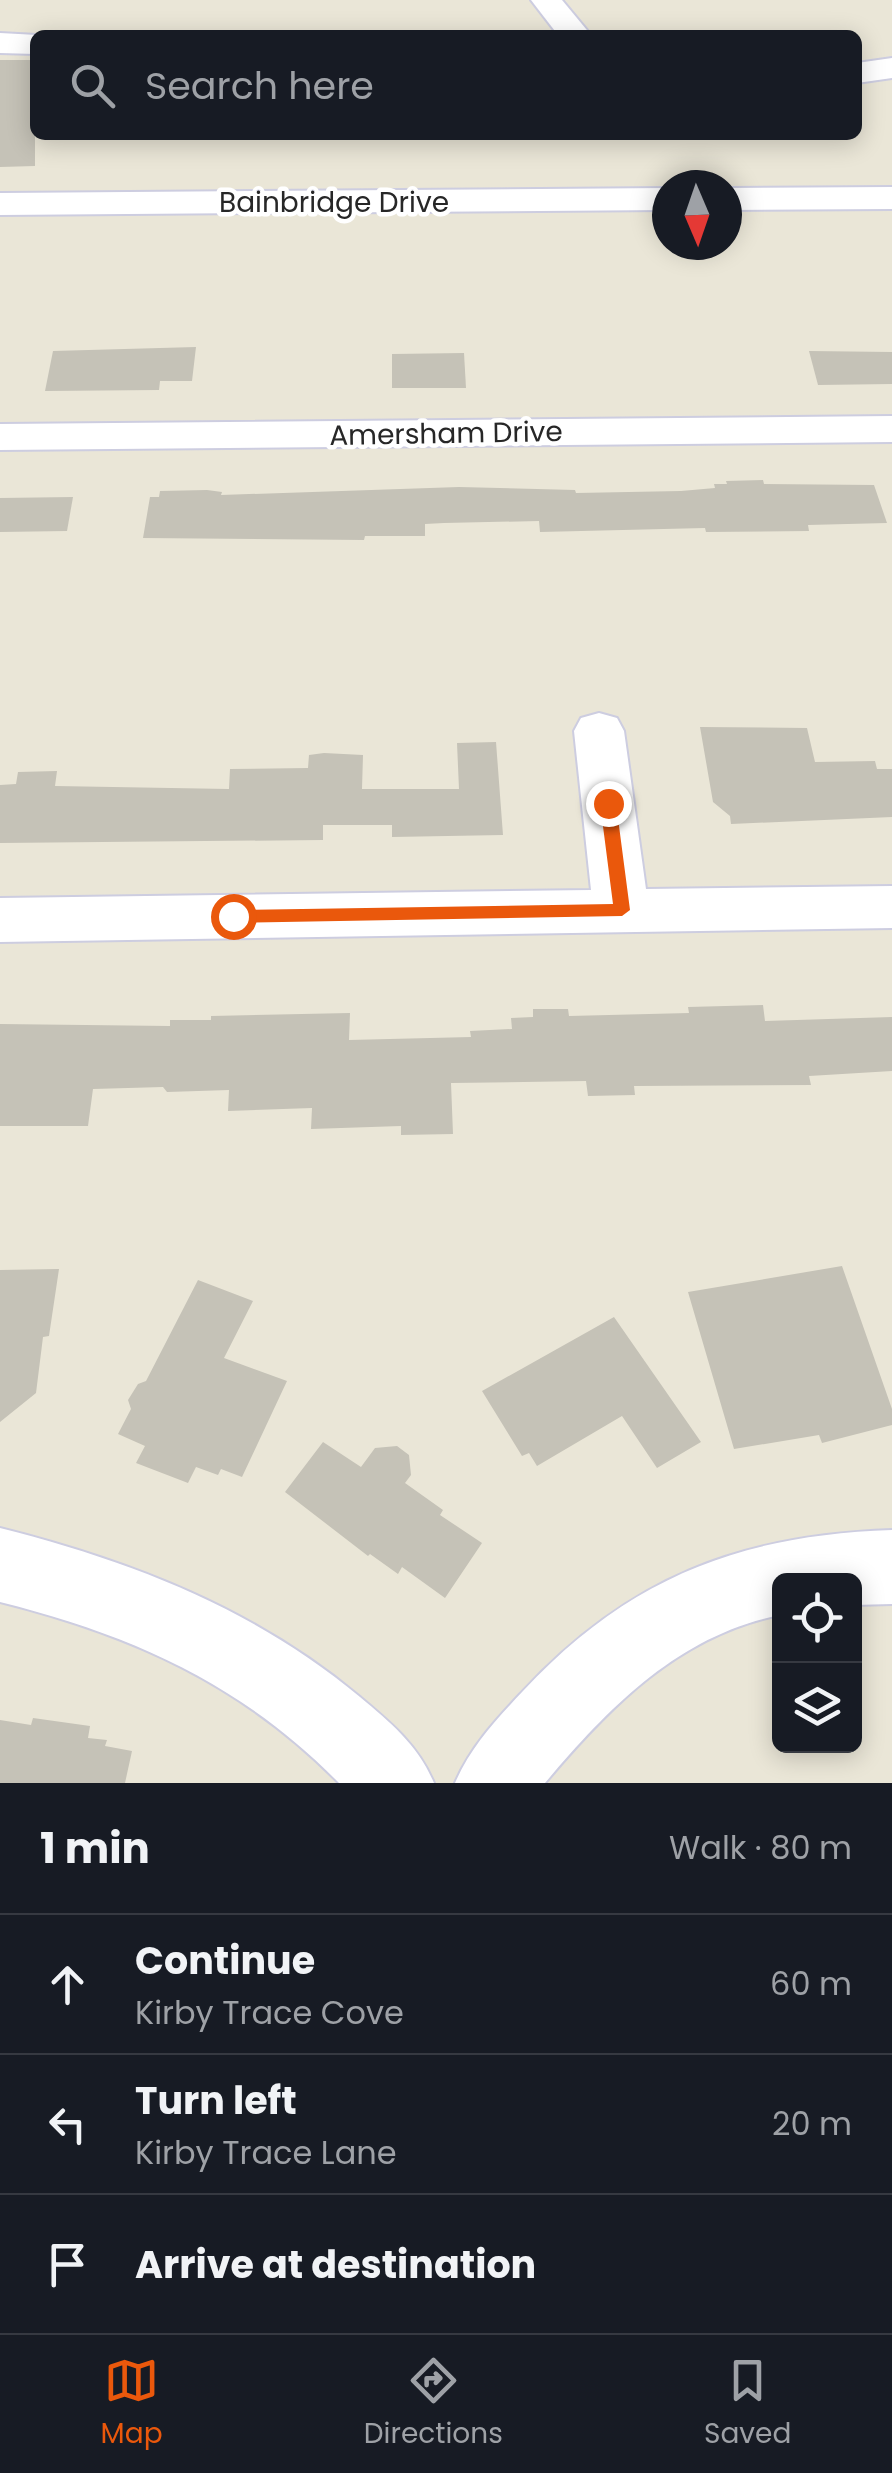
<!DOCTYPE html>
<meta charset="utf-8">
<style>
body{margin:0;font-family:Poppins,sans-serif;background:#20242c;color:#f1f3f6}
.controls{position:absolute;right:30px;bottom:30px;display:grid;overflow:hidden;border-radius:15px;box-shadow:0 5px 25px #0003}
.controls button{width:90px;height:90px;display:grid;place-items:center;padding:0;border:0;border-bottom:2px solid #363941;background:#171b24;color:#f1f3f6;font:50px sans-serif}
.compass{position:absolute;left:652px;top:170px;width:90px;height:90px;border-radius:50%;background:#171b24;box-shadow:0 5px 25px #0003;rotate:178deg}
.stop{position:absolute;width:30px;height:30px;margin:-22px;border:8px solid #ea580c;border-radius:50%;background:#fff}
.stop.end{background:#ea580c;border-color:#fff;box-shadow:0 2px 10px #0008}
.list{margin:0;padding:0;list-style:none}
h2{display:flex;justify-content:space-between;align-items:center;height:130px;margin:0;padding:0 40px;font-size:42px}
h2 small{font-size:32px;font-weight:400;color:#9ea1a6}
.list li{display:grid;grid-template-columns:65px 1fr auto;gap:30px;align-items:center;box-sizing:border-box;height:140px;padding:0 40px;border-top:2px solid #363941}
.list b{display:block;font-size:38px;white-space:nowrap}
.list p{margin:0;font-size:32px;white-space:nowrap;color:#9ea1a6}
.list em{font-size:32px;font-style:normal;color:#9ea1a6}
.icon{flex:none;width:55px;height:55px;fill:none;stroke:currentColor;stroke-width:2;stroke-linecap:round;stroke-linejoin:round}
.map{position:relative;flex:none;width:892px;height:1783px;overflow:hidden}
.search{position:absolute;background:#171b24;box-shadow:0 5px 25px #0003;left:30px;right:30px;top:30px;height:110px;display:flex;align-items:center;gap:25px;box-sizing:border-box;padding:0 35px;border-radius:15px;color:#9ea1a6;font-size:38px}
.sheet{height:550px;background:#171b24}
nav{display:flex;justify-content:space-around;align-items:center;box-sizing:border-box;height:140px;border-top:2px solid #363941;background:#171b24;font-size:28px;color:#9ea1a6}
nav a{display:grid;justify-items:center;gap:5px}
nav .on{color:#ea580c}
.map>svg:first-child{display:block}
.building{fill:#c5c2b7}
.lines{fill:none;stroke-linecap:round;stroke-linejoin:round}
.minor-casing{stroke:#cdcde0;stroke-width:4}
.minor{fill:#fff;fill-rule:evenodd}
.route{fill:#ea580c}
.labels{text-anchor:middle;stroke-width:9;stroke-linejoin:round;paint-order:stroke}
.far-street-label{font-size:28px;fill:#272727;stroke:#fff}
</style>
<div class="map">
<svg width="892" height="1783" viewBox="0 0 892 1783">
<rect width="100%" height="100%" fill="#eae6d7"/>
<!-- building -->
<g class="building">
<path d="M0,60h35v106l-35,1z"/>
<path d="M196,347l-4,34h-32l-1,9 -114,1 8,-40z"/>
<path d="M809,351l83,1v32l-74,1z"/>
<path d="M464,353l2,35h-74v-34z"/>
<path d="M763,480l1,4 110,1 13,38 -79,2 1,6 -103,1 -1,-4 -165,4 -1,-11 -95,2 -19,1v12h-60l-1,4 -221,-2 7,-41h9l1,-6 47,-1 15,2 -1,3 238,-8 116,3 1,3 105,-2 34,-3 -1,-4h13l-1,-3z"/>
<path d="M73,497l-6,34 -67,1v-34z"/>
<path d="M700,727l107,1 8,34 60,-1 2,8h15v48l-161,7 -1,-8 -17,-14z"/>
<path d="M496,742l7,93 -111,2v-12h-69v15l-323,3v-58l16,-1 2,-12 39,-1 -2,15 174,3 1,-20 78,-1 1,-13 15,-2 39,2 -1,34h97l-2,-46z"/>
<path d="M763,1005l2,16 127,-4v54l-83,5 2,9 -177,1 1,9 -47,1 -2,-15 -135,2 2,51 -52,1v-9l-90,3 1,-21 -84,3 1,-21 -62,2 -4,-5 -70,2 -5,37h-88v-102l170,2v-6h41v-4l139,-3 -1,27 122,-3 -1,-6 42,-2 -1,-11 22,-1v-8h35l1,7 120,-3 -1,-6z"/>
<path d="M842,1266l50,143v16l-70,18 -3,-8 -85,14 -46,-157z"/>
<path d="M59,1269l-10,67 -6,1 -7,56 -36,29v-152z"/>
<path d="M198,1280l55,21 -29,57 63,23 -45,96 -21,-8 -3,6 -22,-8 -8,16 -52,-20 9,-17 -27,-12 13,-25 -3,-9 10,-16 8,-3z"/>
<path d="M614,1317l87,125 -44,26 -35,-52 -85,50 -8,-13 -7,3 -40,-65z"/>
<path d="M323,1442l38,25 14,-19 22,-2 12,9 2,20 -6,8 38,27 -3,5 42,28 -37,55 -43,-31 -4,7 -28,-20 -2,2 -83,-64z"/>
<path d="M33,1718l57,8 -2,12 19,2 -2,6 27,5 -7,32h-125v-63l31,5z"/>
</g>
<g class="lines">
<!-- minor casing -->
<g class="minor-casing">
<g id="minor">
<path d="M531,0h31l29,35h-33z"/>
<path d="M0,33l37,2 -2,19 -35,-1z"/>
<path d="M892,58v20l-35,5v-20z"/>
<path d="M892,187v22l-165,1v-22z"/>
<path d="M667,188v22l-667,5v-22z"/>
<path d="M892,416v26l-892,8v-26z"/>
<path d="M599,713l18,5 7,13 22,158 246,-3v42l-892,14v-44l591,-8 -17,-159 7,-13z"/>
<path d="M0,1528c131,33 255,81 360,169 31,26 58,48 74,86h-95c-97,-99 -207,-148 -339,-181z"/>
<path d="M892,1530v74l-38,1v-25h-74v35c-101,20 -171,92 -235,168h-90c16,-37 41,-63 68,-92 105,-113 217,-156 369,-161z"/>
</g>
</g>
<!-- minor -->
<use href="#minor" class="minor"/>
</g>
<!-- route -->
<path class="route" d="M608,797l8,6 14,107 -8,6 -389,7 -8,-7 8,-6 380,-6 -13,-101z"/>
<g class="labels">
<!-- far-street labels -->
<g class="far-street-label">
<text x="334" y="212">Bainbridge Drive</text>
<text transform="translate(446 433) rotate(-1)" y="10">Amersham Drive</text>
</g>
</g>
</svg>
<div class="controls">
<button><svg class="icon" aria-label="locate" viewBox="0 0 24 24"><circle cx="12" cy="12" r="6"/><path d="M12 2v4M12 18v4M2 12h4M18 12h4"/></svg></button>
<button><svg class="icon" aria-label="layers" viewBox="0 0 24 24"><path d="M12 4l9 5-9 5-9-5zM3 14l9 5 9-5"/></svg></button>
</div>
<svg class="compass" viewBox="-18 -18 36 36"><path d="M0-13l5 13h-10z" fill="#e53935"/><path d="M0 13l5-13h-10z" fill="#9ea1a6"/></svg>
<div class="stop" style="left:233px;top:916px"></div>
<div class="stop end" style="left:608px;top:803px"></div>
<div class="search"><svg class="icon" aria-label="search" viewBox="0 0 24 24"><circle cx="10" cy="10" r="6"/><path d="M15 15l6 6"/></svg>Search here</div>
</div>
<section class="sheet">
<h2>1 min<small>Walk · 80 m</small></h2>
<ul class="list">
<li><svg class="icon" aria-label="ahead" viewBox="0 0 24 24"><path d="M12 20V5M6 11l6-6 6 6"/></svg><div><b>Continue</b><p>Kirby Trace Cove</p></div><em>60 m</em></li>
<li><svg class="icon" aria-label="left" viewBox="0 0 24 24"><path d="M17 20v-9H6M10 6l-5 5 5 5"/></svg><div><b>Turn left</b><p>Kirby Trace Lane</p></div><em>20 m</em></li>
<li><svg class="icon" aria-label="arrive" viewBox="0 0 24 24"><path d="M6 21V4h12l-3 4 3 4H6"/></svg><div><b>Arrive at destination</b></div></li>
</ul>
</section>
<nav>
<a class="on"><svg class="icon" aria-label="map" viewBox="0 0 24 24"><path d="M3 6l6-2 6 2 6-2v14l-6 2-6-2-6 2zM9 4v14M15 6v14"/></svg>Map</a>
<a><svg class="icon" aria-label="directions" viewBox="0 0 24 24"><path d="M12 3l9 9-9 9-9-9zM9 14v-3h6M13 9l2 2-2 2"/></svg>Directions</a>
<a><svg class="icon" aria-label="saved" viewBox="0 0 24 24"><path d="M7 4h10v16l-5-4-5 4z"/></svg>Saved</a>
</nav>
